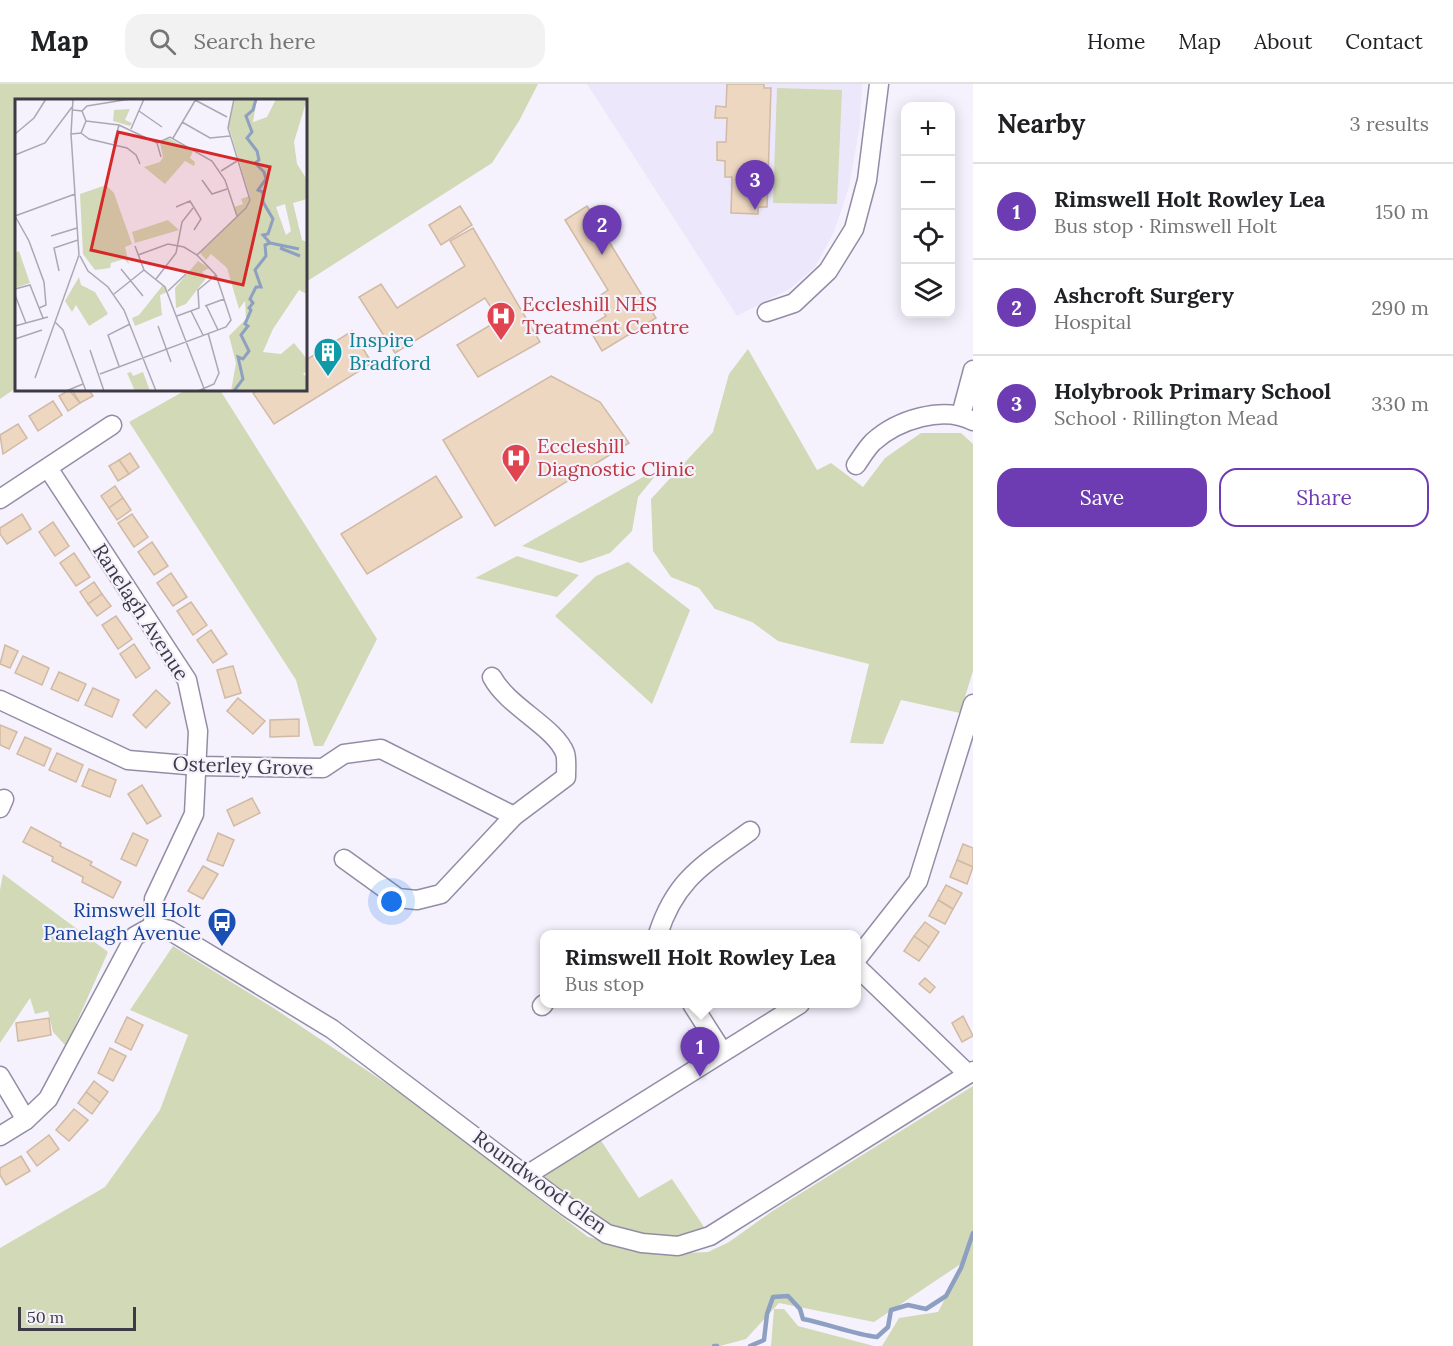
<!DOCTYPE html>
<meta charset="utf-8">
<style>
body{margin:0;font-family:Lora,serif;background:#f2f2f2;color:#202124}
.controls{position:absolute;right:18px;top:18px;display:grid;overflow:hidden;border-radius:12px;box-shadow:0 3px 15px #0003}
.controls button{width:54px;height:54px;display:grid;place-items:center;padding:0;border:0;border-bottom:2px solid #e0e0e0;background:#fff;color:#202124;font:30px sans-serif}
.scale{position:absolute;left:18px;bottom:15px;width:118px;box-sizing:border-box;padding-left:6px;border:3px solid #3e3a45;border-top:0;font-size:16px;line-height:21px;white-space:nowrap;color:#3e3a45;-webkit-text-stroke:4px #f5f2fd;paint-order:stroke}
.you{position:absolute;left:392px;top:818px;width:21px;height:21px;margin:-15px;border:4px solid #fff;border-radius:50%;background:#1a73e8;box-shadow:0 0 0 9px #1a73e833}
.badge{display:grid;place-items:center;width:39px;height:39px;border-radius:50%;background:#6d3cb3;color:#fff;font-size:20px;font-weight:700}
.pin{position:absolute;translate:-50% -50px;filter:drop-shadow(0 2px 3px #0008)}
.pin::after{content:'';position:absolute;top:32px;width:21px;height:18px;background:inherit;clip-path:polygon(0 0,100% 0,50% 100%)}
.popup{position:absolute;left:540px;top:846px;width:321px;height:78px;box-sizing:border-box;display:grid;place-content:center;border-radius:12px;background:#fff;filter:drop-shadow(0 2px 4px #0005);font-size:20px;white-space:nowrap;color:#757577}
.popup b{font-size:22px;color:#202124}
.popup::after{content:'';position:absolute;left:50%;top:100%;margin-left:-12px;border:12px solid transparent;border-top-color:#fff}
.list{margin:0;padding:0;list-style:none}
h2{display:flex;justify-content:space-between;align-items:center;height:78px;margin:0;padding:0 24px;font-size:26px}
h2 small{font-size:20px;font-weight:400;color:#757577}
.list li{display:grid;grid-template-columns:39px 1fr auto;gap:18px;align-items:center;box-sizing:border-box;height:96px;padding:0 24px;border-top:2px solid #e0e0e0}
.list b{display:block;font-size:22px;white-space:nowrap}
.list p{margin:0;font-size:20px;white-space:nowrap;color:#757577}
.list em{font-size:20px;font-style:normal;color:#757577}
.actions{display:flex;gap:12px;padding:18px 24px}
.actions a{flex:1;padding:14px 0;border:2px solid #6d3cb3;border-radius:18px;text-align:center;font-size:21px;color:#6d3cb3}
.actions .main{background:#6d3cb3;color:#fff}
.icon{flex:none;width:33px;height:33px;fill:none;stroke:currentColor;stroke-width:2;stroke-linecap:round;stroke-linejoin:round}
.map{position:relative;flex:none;width:973px;height:1262px;overflow:hidden}
header{display:flex;align-items:center;gap:36px;box-sizing:border-box;height:84px;padding:0 30px;background:#fff;border-bottom:2px solid #e0e0e0}
header strong{font-size:28px}
nav{display:flex;gap:33px;margin-inline-start:auto;font-size:21px}
.search{width:420px;height:54px;background:#f2f2f2;display:flex;align-items:center;gap:15px;box-sizing:border-box;padding:0 21px;border-radius:18px;color:#757577;font-size:22px}
main{display:flex}
aside{flex:1;background:#fff}
.map>svg:first-child{display:block}
.built{fill:#ede7fc}
.green{fill:#d2d9b6}
.lines{fill:none;stroke-linecap:round;stroke-linejoin:round}
.stream{stroke:#8da0c1;stroke-width:4.5}
.building{fill:#edd7c1;stroke:#d0baa5;stroke-width:1.5}
.minor-casing{stroke:#948ca5;stroke-width:21}
.minor{stroke:#fff;stroke-width:18}
.labels{text-anchor:middle;stroke-width:4.5;stroke-linejoin:round;paint-order:stroke}
.health-label{font-size:20px;fill:#be3a42;stroke:#f5f2fd;text-anchor:start}
.culture-label{font-size:20px;fill:#0d838f;stroke:#f5f2fd;text-anchor:start}
.street-label{font-size:20px;fill:#3e3a45;stroke:#f5f2fd}
.transit-label{font-size:20px;fill:#164399;stroke:#f5f2fd;text-anchor:end}
.inset-river{fill:none;stroke:#8da0c1;stroke-width:3}
.inset-road{fill:none;stroke:#aca8b3;stroke-width:1.5}
.view{fill:#d62828;fill-opacity:0.15;stroke:#d62828;stroke-width:3}
.inset-edge{fill:none;stroke:#3e3a45;stroke-width:3}
</style>
<header>
<strong>Map</strong>
<div class="search"><svg class="icon" aria-label="search" viewBox="0 0 24 24"><circle cx="10" cy="10" r="6"/><path d="M15 15l6 6"/></svg>Search here</div>
<nav><a>Home</a><a>Map</a><a>About</a><a>Contact</a></nav>
</header>
<main>
<div class="map">
<svg width="973" height="1262" viewBox="0 0 973 1262">
<rect width="100%" height="100%" fill="#f5f2fd"/>
<!-- built -->
<path class="built" d="M587,0h275l-2,41 -11,62 -15,45 -19,35 -24,21 -54,28z"/>
<!-- green -->
<g class="green">
<path d="M0,0h538l-19,37 -27,42 -186,119v-182h-290v288l-16,11z"/>
<path d="M777,4l65,2 -5,114 -64,-1z"/>
<path d="M748,265l69,121 14,-7 32,24 22,-29 36,-25h40l12,11v227l-13,42 -59,-13 -18,44 -33,-1 19,-79 -91,-23 -26,-19 -37,-13 -16,-21 -28,-11 -18,-26 -2,-52 62,-67 16,-58z"/>
<path d="M186,306h34l157,249 -54,107h-9l-18,-66 -167,-258z"/>
<path d="M664,381l-26,32 -6,34 -22,22 -29,10 -59,-17z"/>
<path d="M517,472l62,19 -22,22 -82,-19z"/>
<path d="M628,478l62,48 -38,94 -97,-88 41,-40z"/>
<path d="M3,790l105,78 -42,94 -13,-14 -5,-21 -13,3 -5,-16 -30,45v-153z"/>
<path d="M173,862l102,63 142,95 171,133 72,17 48,-2 21,-10 45,-32 199,-124v260h-91l17,-28 39,-6 27,-51 -91,61 -95,-19 -33,36 -26,7h-720v-98l105,-61 55,-77 28,-75 -58,-25z"/>
<path d="M596,1049l43,65 33,-19 38,57 -32,10 -71,-12 -80,-59z"/>
<path d="M774,1225h10l14,17 76,20h-103z"/>
</g>
<g class="lines">
<!-- stream -->
<g class="stream">
<path d="M714,1262h3"/>
<path d="M750,1262l14,-6 3,-26 6,-17 15,-1 12,13 3,10c26,5 49,15 74,18l11,-10 3,-17 17,-5 18,4 20,-13 15,-28 12,-35"/>
</g>
</g>
<!-- building -->
<g class="building">
<path d="M727,0h37v4h7l-4,119h-9v7l-27,-1 1,-36h-7v-16l-8,-1v-18h9l1,-24h-12l1,-12 10,1z"/>
<path d="M460,122l12,19 -31,20 -12,-20z"/>
<path d="M587,122l69,112 -54,33 -14,-24 18,-11 -11,-17 13,-9 -43,-70z"/>
<path d="M473,144l67,114 -62,35 -21,-32 42,-25 -14,-22 -90,55 -36,-56 22,-13 16,24 68,-42 -15,-25z"/>
<path d="M352,247l20,32 -98,61 -21,-31 5,-3h48v-30z"/>
<path d="M551,292l49,26 29,41 -134,83 -52,-86z"/>
<path d="M69,306l11,13 -12,8 -9,-15z"/>
<path d="M72,306h17l4,6 -13,7z"/>
<path d="M53,317l9,14 -24,16 -9,-15z"/>
<path d="M18,340l9,14 -24,16 -3,-19z"/>
<path d="M130,369l9,14 -10,7 -10,-14z"/>
<path d="M119,376l10,14 -11,7 -9,-15z"/>
<path d="M436,392l26,41 -95,57 -26,-40z"/>
<path d="M115,402l8,12 -14,10 -8,-12z"/>
<path d="M123,414l8,12 -14,10 -8,-12z"/>
<path d="M22,430l9,15 -24,15 -7,-10v-6z"/>
<path d="M132,430l16,23 -14,10 -16,-24z"/>
<path d="M53,438l16,24 -14,10 -16,-24z"/>
<path d="M152,458l16,24 -14,9 -16,-23z"/>
<path d="M74,469l16,24 -14,9 -16,-23z"/>
<path d="M171,489l16,24 -14,9 -16,-23z"/>
<path d="M94,498l8,12 -14,10 -8,-12z"/>
<path d="M102,510l9,12 -14,10 -9,-12z"/>
<path d="M191,518l16,23 -14,10 -16,-24z"/>
<path d="M116,532l16,23 -14,10 -16,-24z"/>
<path d="M211,546l16,24 -14,9 -16,-23z"/>
<path d="M134,560l16,24 -14,10 -16,-24z"/>
<path d="M5,561l13,6 -8,17 -10,-4z"/>
<path d="M23,572l26,12 -7,17 -27,-12z"/>
<path d="M233,582l8,27 -16,5 -8,-28z"/>
<path d="M59,588l27,12 -8,17 -27,-12z"/>
<path d="M93,604l26,12 -7,17 -27,-12z"/>
<path d="M156,606l14,13 -24,25 -13,-13z"/>
<path d="M238,614l27,23 -12,13 -26,-23z"/>
<path d="M299,635v17l-29,1v-17z"/>
<path d="M0,641l17,7 -8,17 -9,-4z"/>
<path d="M25,653l26,12 -7,17 -27,-12z"/>
<path d="M57,669l26,12 -7,17 -27,-12z"/>
<path d="M89,685l27,11 -6,17 -28,-11z"/>
<path d="M142,701l19,31 -14,8 -19,-30z"/>
<path d="M252,714l8,15 -26,13 -7,-16z"/>
<path d="M31,743l30,16 -1,3 32,16 -2,3 31,17 -8,16 -31,-16 1,-5 -31,-16 1,-4 -30,-15z"/>
<path d="M133,749l15,7 -12,26 -15,-7z"/>
<path d="M218,749l16,7 -11,26 -16,-6z"/>
<path d="M963,760l10,4v19l-16,-7z"/>
<path d="M957,776l16,7 -6,17 -17,-7z"/>
<path d="M203,782l15,8 -15,25 -15,-8z"/>
<path d="M946,801l16,8 -9,16 -15,-9z"/>
<path d="M938,816l15,9 -8,15 -16,-8z"/>
<path d="M925,838l14,10 -10,15 -15,-11z"/>
<path d="M914,852l15,11 -10,14 -15,-10z"/>
<path d="M925,894l10,9 -5,6 -11,-9z"/>
<path d="M963,932l10,20 -11,6 -10,-19z"/>
<path d="M127,933l16,8 -12,25 -16,-8z"/>
<path d="M49,934l2,17 -33,6 -2,-18z"/>
<path d="M110,964l16,8 -13,25 -15,-8z"/>
<path d="M94,997l14,11 -8,11 -14,-11z"/>
<path d="M86,1008l14,11 -8,11 -14,-11z"/>
<path d="M74,1025l14,11 -19,21 -13,-11z"/>
<path d="M49,1051l10,14 -22,17 -10,-14z"/>
<path d="M21,1072l9,15 -24,14 -6,-10v-7z"/>
</g>
<g class="lines">
<!-- minor casing -->
<g class="minor-casing">
<g id="minor">
<path d="M767,228l27,-9 34,-32 26,-42 13,-49 12,-96"/>
<path d="M961,331l12,-45"/>
<path d="M856,381c5,-7 10,-16 17,-23 24,-22 70,-37 100,-21"/>
<path d="M0,415l112,-74"/>
<path d="M0,616l128,60 71,6 124,2 21,-14 37,-5 133,67"/>
<path d="M0,724l4,-9"/>
<path d="M344,775l54,39 19,2 24,-6 73,-78 52,-39c0,-7 1,-18 -1,-24 -10,-26 -57,-46 -73,-76"/>
<path d="M153,842l16,4 163,99 234,177 41,28 35,9 36,3 32,-10 263,-165"/>
<path d="M658,850c18,-56 47,-70 92,-103"/>
<path d="M856,876l62,-79 55,-177"/>
<path d="M856,882l112,108"/>
<path d="M692,920l30,47"/>
<path d="M542,922l2,-2"/>
<path d="M0,992l26,44"/>
<path d="M0,1052l26,-16 22,-21 87,-163 18,-10 1,-27 40,-85 4,-83 -11,-51 -139,-212"/>
<path d="M527,1091l273,-171"/>
</g>
</g>
<!-- minor -->
<use href="#minor" class="minor"/>
</g>
<!-- icons -->
<defs>
<g id="hospital-pin" transform="scale(1.5)"><path d="M0 17L-7.5 6A9.5 9.5 0 1 1 7.5 6Z" fill="#e0444e" stroke="#f5f2fd"/><path d="M-5-5h3v3.5h4V-5h3V5h-3V1.5h-4V5h-3Z" fill="#fff"/></g>
<g id="building-pin" transform="scale(1.5)"><path d="M0 17L-7.5 6A9.5 9.5 0 1 1 7.5 6Z" fill="#0f9aa8" stroke="#f5f2fd"/><path d="M-4-6H4V6H1V3H-1V6H-4ZM-2.5-4.3h1.7v1.8h-1.7ZM.8-4.3h1.7v1.8H.8ZM-2.5-1h1.7V.8h-1.7ZM.8-1h1.7V.8H.8Z" fill="#fff"/></g>
<g id="bus-pin" transform="scale(1.5)"><path d="M0 17L-7.5 6A9.5 9.5 0 1 1 7.5 6Z" fill="#1a4fb4" stroke="#f5f2fd"/><path d="M-5-6H5V4H4V6H2V4H-2V6H-4V4H-5ZM-3.5-4V0h7V-4ZM-3.5 1.2v1.5H-2V1.2ZM2 1.2v1.5H3.5V1.2Z" fill="#fff"/></g>
</defs>
<g fill-rule="evenodd">
<use href="#hospital-pin" x="501" y="232"/>
<use href="#building-pin" x="328" y="268"/>
<use href="#hospital-pin" x="516" y="374"/>
<use href="#bus-pin" x="222" y="838"/>
</g>
<g class="labels">
<!-- health labels -->
<g class="health-label">
<text x="522" y="227">Eccleshill NHS<tspan x="522" dy="23">Treatment Centre</tspan></text>
<text x="537" y="369">Eccleshill<tspan x="537" dy="23">Diagnostic Clinic</tspan></text>
</g>
<!-- culture labels -->
<g class="culture-label">
<text x="349" y="263">Inspire<tspan x="349" dy="23">Bradford</tspan></text>
</g>
<!-- street labels -->
<g class="street-label">
<text transform="translate(141 528) rotate(57)" y="7">Ranelagh Avenue</text>
<text transform="translate(243 682) rotate(2)" y="7">Osterley Grove</text>
<text transform="translate(540 1098) rotate(36)" y="7">Roundwood Glen</text>
</g>
<!-- transit labels -->
<g class="transit-label">
<text x="201" y="833">Rimswell Holt<tspan x="201" dy="23">Panelagh Avenue</tspan></text>
</g>
</g>
<!-- overview -->
<g transform="translate(15 15)">
<rect width="292" height="292" fill="#f5f2fd"/>
<path d="M220,0h22l-4,23 14,-5 9,-18h31l-13,43 3,22 9,14 1,21 -14,4 9,37 5,2v52l-8,-4 -26,39 -10,23 18,2 13,-11 13,16v12l-4,3 4,3v14h-76l5,-28 -7,-27 17,-17 -1,-18 -6,8 -12,-41 -16,-14 -5,6 -6,-7 48,-46 -11,9 -3,-9 9,-3 -2,-5 8,-3 2,4 -23,-76zM270,105l6,27 -5,4 -10,-28zM115,10l-5,11 7,3 -2,3 -17,-5 1,-11zM153,39l25,13 -3,7 5,4 -1,4 -9,-5 -20,23 -21,-17 16,-5 3,-5 -3,-14zM91,86l8,8 18,51 -7,3 4,17 -5,-5 -13,4 -1,5 -15,2 -12,-16 -3,-60zM153,121l11,10 -44,13 -3,-11zM4,152l11,32 -15,5v-35zM183,162l11,7 -7,4 5,5 -21,27 -10,4 -1,-20zM64,178l2,8 14,7 13,22 -19,12 -13,-21 -4,7 -7,-11zM148,186l4,7 -7,3 2,20 -27,11 -3,-8 7,-3zM116,273l2,4 10,-4 7,19h-15l-8,-18z" fill="#d2d9b6" fill-rule="evenodd"/>
<path class="inset-river" d="M255,144l29,6M265,149l20,8M219,292l9,-12 -5,-22 5,2 6,-8 -8,-16 7,-9 -3,-2 6,-14 -2,-2 4,-5 -3,-4 6,-12h5l-6,-17 11,-14 -1,-11 5,-2 -7,-8 5,-1 5,-15 -10,-17v-10l-5,-2 8,-11 -2,-7 -9,-9 4,-3 -2,-9 -10,-13 5,-6 -6,-16 7,-6 3,-11"/>
<path class="inset-road" d="M180,1l32,17M67,12l5,-5 43,-7M124,12l23,16M71,22l33,4 38,18M167,23l28,16 20,-2M116,30l13,-30M66,34l8,6 38,9 9,7 4,9M0,35l19,-16 12,-19M56,35l10,-1 5,-12 -4,-10 -9,-1M158,39l23,-39M99,44l5,-18M0,56l30,-12 27,-36M146,58l-4,-14 13,-6 42,24 13,19 12,36M206,72l16,-10M187,81l10,14 15,-5M161,108l14,-6 11,18 -7,11M0,117l14,25 15,41 2,23 -7,3M0,117l60,-22M36,137l26,-8M120,147l9,24 21,17 40,104M182,156l49,-47 4,-8 -22,-72 6,-29M65,157l8,15 20,16 16,23 32,81M106,170l22,27M44,172l-5,-23 24,-8M141,180l20,-26 6,-31 11,-14M0,190l15,-4 13,33M153,192l18,-17M99,195l30,-24M0,196l11,28M191,206l12,25M190,207l19,-7M176,212l12,24M162,217l22,-8 -1,-18 18,-15M40,223l8,8 23,61M0,227l33,-9M143,227l13,36M0,240l27,-9M75,251l14,41M104,267l-11,-31 22,-11M85,275l126,-47 5,-7 -15,-45 -19,-20 -13,-8 -16,-3 -30,11M20,279l44,-123 -8,-121 2,-35M51,292l17,-7M183,292l16,-7 5,-11 -11,-40"/>
<path class="view" d="M103,33l152,35 -27,118 -152,-35z"/>
<rect width="292" height="292" class="inset-edge"/>
</g>
</svg>
<div class="controls">
<button>+</button>
<button>−</button>
<button><svg class="icon" aria-label="locate" viewBox="0 0 24 24"><circle cx="12" cy="12" r="6"/><path d="M12 2v4M12 18v4M2 12h4M18 12h4"/></svg></button>
<button><svg class="icon" aria-label="layers" viewBox="0 0 24 24"><path d="M12 4l9 5-9 5-9-5zM3 14l9 5 9-5"/></svg></button>
</div>
<div class="scale">50 m</div>
<div class="you"></div>
<div class="pin badge" style="left:700px;top:993px">1</div>
<div class="popup"><b>Rimswell Holt Rowley Lea</b>Bus stop</div>
<div class="pin badge" style="left:602px;top:171px">2</div>
<div class="pin badge" style="left:755px;top:126px">3</div>
</div>
<aside>
<h2>Nearby<small>3 results</small></h2>
<ul class="list">
<li><span class="badge">1</span><div><b>Rimswell Holt Rowley Lea</b><p>Bus stop · Rimswell Holt</p></div><em>150 m</em></li>
<li><span class="badge">2</span><div><b>Ashcroft Surgery</b><p>Hospital</p></div><em>290 m</em></li>
<li><span class="badge">3</span><div><b>Holybrook Primary School</b><p>School · Rillington Mead</p></div><em>330 m</em></li>
</ul>
<div class="actions"><a class="main">Save</a><a>Share</a></div>
</aside>
</main>
